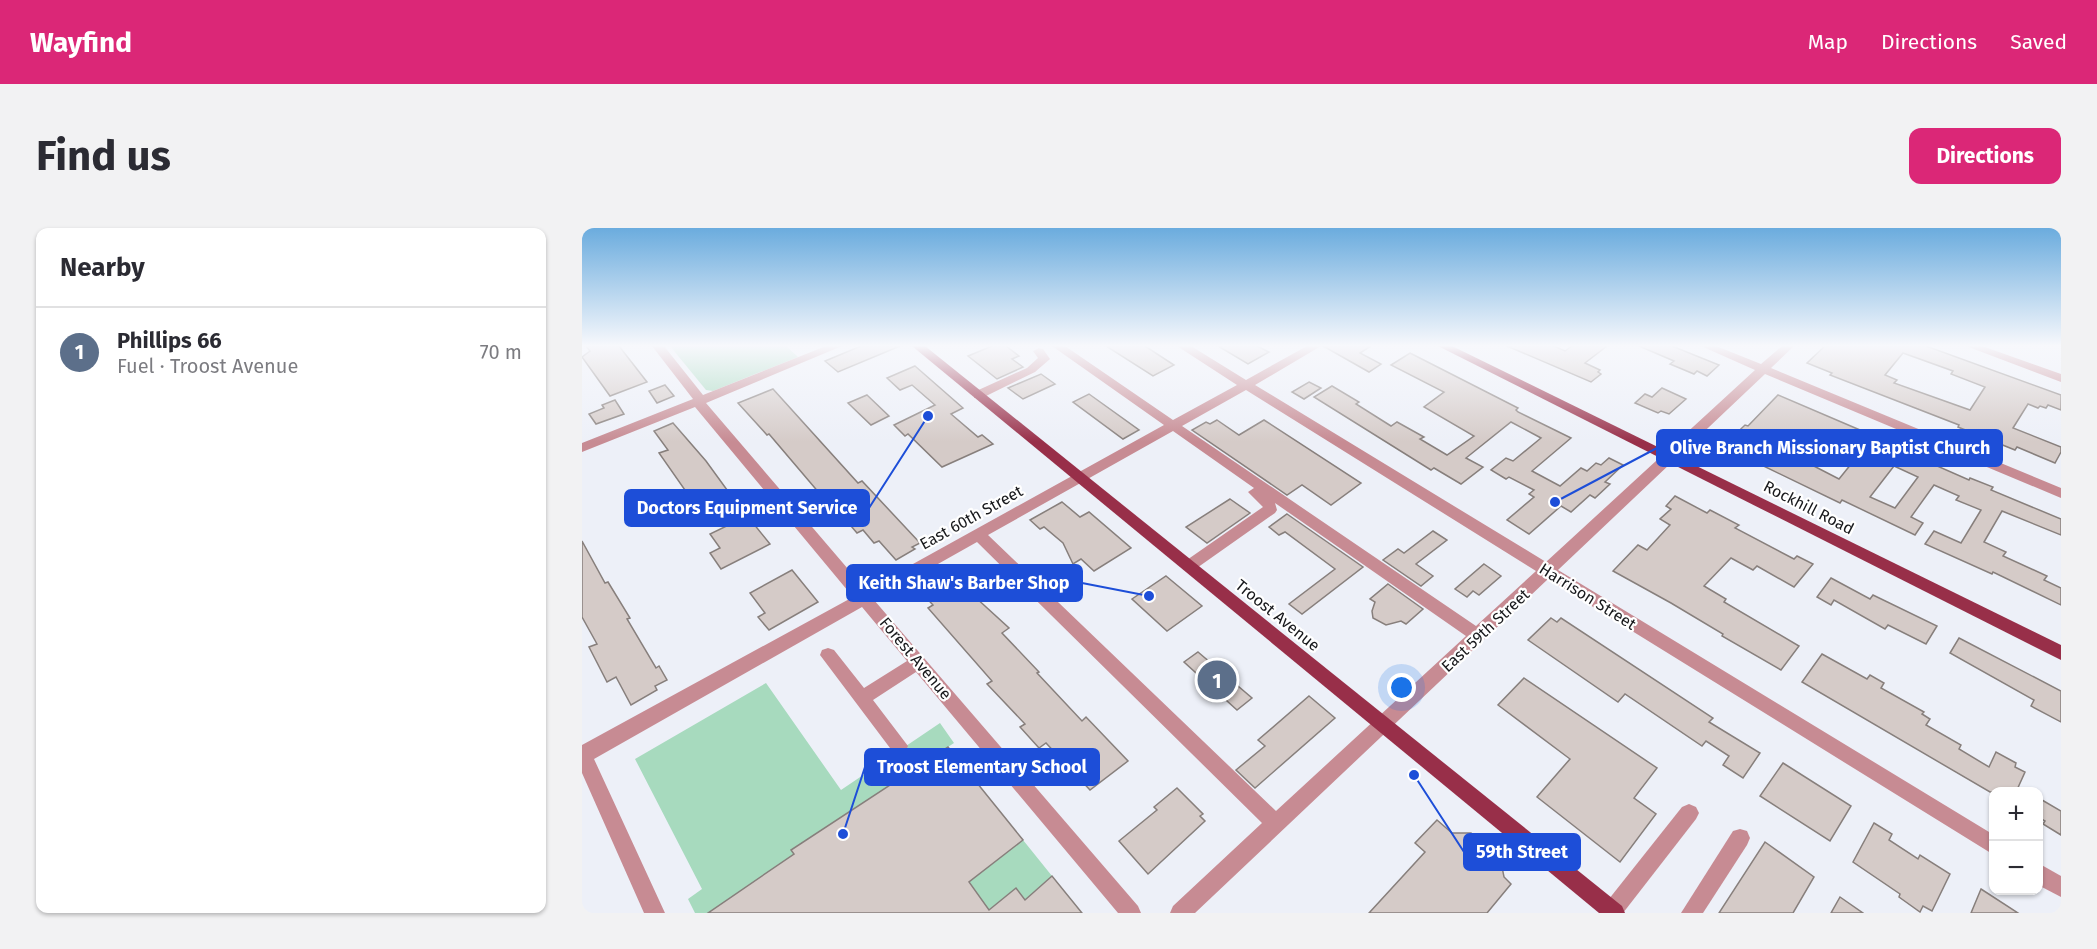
<!DOCTYPE html>
<meta charset="utf-8">
<style>
body{margin:0;font-family:"Fira Sans",sans-serif;background:#f2f2f3;color:#2b2b33}
.controls{position:absolute;right:18px;bottom:18px;display:grid;overflow:hidden;border-radius:12px;box-shadow:0 2px 4px #0004}
.controls button{width:54px;height:54px;display:grid;place-items:center;padding:0;border:0;border-bottom:2px solid #e1e1e2;background:#fff;color:#2b2b33;font:30px sans-serif}
.you{position:absolute;left:820px;top:460px;width:21px;height:21px;margin:-15px;border:4px solid #fff;border-radius:50%;background:#1a73e8;box-shadow:0 0 0 9px #1a73e833}
.badge{display:grid;place-items:center;width:39px;height:39px;border-radius:50%;background:#db2777;color:#fff;font-size:20px;font-weight:700}
.pin{position:absolute;translate:-50% -50%;border:3px solid #fff;box-shadow:0 2px 6px #0006}
.list{margin:0;padding:0;list-style:none}
h2{display:flex;justify-content:space-between;align-items:center;height:78px;margin:0;padding:0 24px;font-size:26px}
h2 small{font-size:20px;font-weight:400;color:#7c7c81}
.list li{display:grid;grid-template-columns:39px 1fr auto;gap:18px;align-items:center;box-sizing:border-box;height:90px;padding:0 24px;border-top:2px solid #e1e1e2}
.list b{display:block;font-size:22px;white-space:nowrap}
.list p{margin:0;font-size:20px;white-space:nowrap;color:#7c7c81}
.list em{font-size:20px;font-style:normal;color:#7c7c81}
.map{position:relative;flex:none;width:1479px;height:685px;overflow:hidden;border-radius:12px}
header{display:flex;align-items:center;gap:36px;box-sizing:border-box;height:84px;padding:0 30px;background:#db2777;color:#fff}
header strong{font-size:28px}
nav{display:flex;gap:33px;margin-inline-start:auto;font-size:21px}
.intro{display:flex;align-items:center;justify-content:space-between;box-sizing:border-box;height:144px;padding:0 36px}
h1{margin:0;font-size:42px}
.button{padding:15px 27px;border-radius:12px;background:#db2777;color:#fff;font-size:21px;font-weight:700}
main{display:flex;gap:36px;padding:0 36px}
aside{flex:1;background:#fff;border-radius:12px;box-shadow:0 2px 4px #0004}
.map>svg:first-child{display:block}
.green{fill:#a7dabe}
.building{fill:#d5cbc8;stroke:#877f7c;stroke-width:1.5;fill-rule:evenodd}
.lines{fill:none;stroke-linecap:round;stroke-linejoin:round}
.minor{fill:#c78b93;fill-rule:evenodd}
.major{fill:#982f49;fill-rule:evenodd}
.labels{text-anchor:middle;stroke-width:4.5;stroke-linejoin:round;paint-order:stroke}
.street-label{font-size:16px;fill:#17181b;stroke:#fff}
.leader{fill:none;stroke:#1d4ed8;stroke-width:2}
.callout-dot{fill:#1d4ed8;stroke:#fff;stroke-width:2}
.callout{fill:#1d4ed8;stroke:#1d4ed8;stroke-width:2}
.callout-label{font-size:18px;text-anchor:middle;font-weight:bold;fill:#fff}
</style>
<header>
<strong>Wayfind</strong>
<nav><a>Map</a><a>Directions</a><a>Saved</a></nav>
</header>
<div class="intro"><h1>Find us</h1><a class="button">Directions</a></div>
<main>
<aside>
<h2>Nearby<small></small></h2>
<ul class="list">
<li><span class="badge" style="background:#5c6f8a">1</span><div><b>Phillips 66</b><p>Fuel · Troost Avenue</p></div><em>70 m</em></li>
</ul>
</aside>
<div class="map">
<svg width="1479" height="685" viewBox="0 0 1479 685">
<rect width="100%" height="100%" fill="#edf0f8"/>
<!-- green -->
<g class="green">
<path d="M88,118h116l12,11 -85,34 -7,-1z"/>
<path d="M184,455l75,107 99,-67 14,20 -162,107 2,4 -79,59h-20l-7,-14 14,-10 -67,-130z"/>
<path d="M441,612l29,36 -27,24 -9,-11 -27,21 -20,-28z"/>
</g>
<!-- building -->
<g class="building">
<path d="M4,118h33l28,36 -37,14 -28,-39 8,-6z"/>
<path d="M279,118h39l-62,26 -13,-11z"/>
<path d="M410,118h14l13,10 -7,3 11,8 -26,12 -29,-23z"/>
<path d="M524,118h39l29,19 -21,11z"/>
<path d="M636,118h39l12,6 -21,12z"/>
<path d="M741,118h48l-11,7 21,11 -12,8z"/>
<path d="M925,118h47l11,5 7,-5h35l-22,17 15,7 -2,2 3,2 -10,8z"/>
<path d="M1057,118h33l47,19 -12,11 -10,-5 -3,3 -24,-10 4,-3z"/>
<path d="M1243,118h101l135,49v15l-13,-5 -2,3 -6,-2 -2,2 -10,-4 -15,24 48,19v5l-6,11 -38,-16 -2,3 -57,-23 1,-2 -129,-50 2,-2 -25,-10zM1321,125l50,18 -2,3 34,13 -15,23 -76,-27 3,-3 -12,-5z"/>
<path d="M828,125l108,55 -2,2 2,2 53,26 -39,33 28,15 21,-18 6,3 9,-8 5,2 8,-7 14,7 -18,17 5,2 -15,14 -5,-3 -19,17 -10,-6 -32,28 -22,-14 27,-23 -5,-3 5,-4 -25,-13 -3,2 -15,-9 15,-12 7,3 28,-23 -30,-16 -45,36 17,9 -22,17 -27,-16 -3,2 -117,-73 18,-11 27,16 -3,2 35,22 6,-4 27,15 -4,2 27,16 27,-19 -50,-29 20,-15 -53,-27z"/>
<path d="M333,138l48,42 -12,6 27,23 4,-2 11,9 -51,23 -34,-33 -3,2 -11,-11 41,-20 -23,-20 -12,5 -13,-12z"/>
<path d="M459,146l14,10 -32,15 -15,-11z"/>
<path d="M727,154l12,6 -17,11 -12,-7z"/>
<path d="M83,157l9,11 -17,7 -8,-12z"/>
<path d="M1080,160l24,11 -17,15 -8,-3 -3,2 -23,-10 10,-9 7,3z"/>
<path d="M191,161l85,94 4,-2 58,62 -8,4 3,2 -19,11 -17,-19 -5,2 -11,-13 -6,3 -11,-13 -3,1 -74,-87 -2,1 -29,-32z"/>
<path d="M507,166l50,36 -16,9 -50,-37z"/>
<path d="M285,167l22,21 -18,9 -23,-22z"/>
<path d="M1196,167l110,47 -1,2 82,36 1,-2 23,9 -2,3 70,29v16l-59,-24 -18,31 22,10 -3,4 44,20 -3,4 17,8v17l-68,-33 -1,2 -67,-30 9,-13 27,12 20,-33 -25,-10 3,-4 -25,-11 -23,32 12,6 -8,12 -73,-35 -2,3 -91,-44 2,-2 -26,-13 20,-19 3,1zM1245,211l33,14 -21,26 -33,-17zM1312,238l24,11 -23,31 -25,-11z"/>
<path d="M33,172l9,14 -28,10 -7,-10 15,-6 -2,-3z"/>
<path d="M635,192l22,15 25,-15 97,63 -30,22 -29,-20 -15,10 -95,-65 14,-8 4,2z"/>
<path d="M91,195l33,38 24,33 -27,13 -13,-16 -3,2 -28,-40 9,-3 -14,-19z"/>
<path d="M1093,268l32,17 3,-3 29,15 -4,3 59,31 3,-3 16,8 -19,23 -37,-21 -4,4 -22,-12 -27,28 22,13 -2,3 75,44 -18,24 -59,-34 1,-2 -52,-31 -58,-32 25,-26 9,5 23,-25 -10,-6 11,-10 -5,-3z"/>
<path d="M648,271l20,14 -43,30 -21,-16z"/>
<path d="M480,274l18,15 9,-5 42,36 -37,23 -13,-12 -8,5 -10,-21 -19,-16 -4,2 -10,-9z"/>
<path d="M705,286l76,53 -61,47 -13,-10 46,-35 -50,-37 -6,3 -10,-8z"/>
<path d="M161,290h6l21,26 -49,25 -11,-16 10,-5 -10,-14z"/>
<path d="M851,303l14,9 -31,24 17,12 -12,10 -38,-26 15,-11 6,4z"/>
<path d="M0,313l23,42 3,-1 22,36 -3,1 29,49 3,-2 8,14 -12,6 2,4 -26,15 -15,-28 -9,5 -18,-35 8,-3 -15,-27z"/>
<path d="M902,336l17,12 -22,19 -6,-4 -6,6 -12,-8z"/>
<path d="M372,340l24,26 -4,2 35,32 -7,5 37,39 -2,1 45,48 4,-4 42,44 -38,29 -44,-47 -7,5 -19,-21 5,-3 -38,-40 5,-3 -64,-73 5,-3 -15,-16z"/>
<path d="M210,342l26,32 -49,28 -11,-13 7,-4 -15,-20z"/>
<path d="M584,348l36,30 -35,25 -35,-32z"/>
<path d="M1249,350l39,21 3,-4 64,31 -11,18 -38,-19 -3,4 -51,-29 -3,5 -14,-8z"/>
<path d="M806,356l35,25 -17,15 -5,-3 -15,4 -13,-7 -1,-7 3,-9 -5,-3z"/>
<path d="M969,390l6,4 4,-4 152,100 -4,4 51,31 -17,25 -20,-13 6,-9 -23,-15 -4,5 -77,-52 -7,8 -90,-62z"/>
<path d="M1377,410l102,53v31l-30,-16 3,-6 -84,-47z"/>
<path d="M616,424l54,46 -15,12 -53,-48z"/>
<path d="M1240,426l45,25 3,-4 14,8 -3,5 43,24 -2,2 8,5 -4,6 35,20 -2,4 30,18 7,-15 20,11 -1,4 10,5 -9,20h-26l-188,-110z"/>
<path d="M942,450l133,90 -23,30 22,16 -36,48 -83,-65 33,-38 -72,-54z"/>
<path d="M727,468l26,22 -80,70 -19,-18 29,-24 -7,-6z"/>
<path d="M366,519l75,93 -54,42 20,28 27,-22 9,12 27,-24 30,37h-374l86,-59 -3,-4z"/>
<path d="M1201,535l68,43 -21,35 -70,-45z"/>
<path d="M595,560l26,26 -3,2 5,5 -57,53 -29,-33 38,-31 -3,-3z"/>
<path d="M1460,572l19,11v24l-18,-11 2,-3 -7,-4z"/>
<path d="M855,592l15,13h19l29,24 4,20 7,7 -24,29h-118l56,-61 -10,-9z"/>
<path d="M1292,595l18,11 -3,6 29,19 2,-4 30,19 -18,37 -9,-5 -3,6 -21,-15 1,-3 -47,-32z"/>
<path d="M1183,614l49,35 -21,36h-74z"/>
<path d="M1399,661l37,24h-47z"/>
<path d="M1258,669l23,16h-32z"/>
</g>
<g class="lines">
<!-- minor -->
<g class="minor">
<path d="M70,118h12l39,49 123,-49h16l-136,57 160,187 298,-165 -112,-79h13l108,74 64,-35 -60,-39h14l55,34 61,-34h14l-66,39 291,177 209,-192 -54,-24h15l45,18 21,-18h12l-23,22 290,120v10l-296,-124 -207,196 436,265v20l-446,-276 -353,334h-25l3,-7 89,-83 -285,-281 -103,58 264,306 3,7h-23l-202,-241 -43,28 35,46 -3,6 -6,2 -6,-2 -73,-97 2,-5 6,-2 6,2 30,38 43,-27 -45,-54 -268,152 71,154h-21l-62,-140v-28l271,-148 -158,-190 -113,45v-9l111,-44zM664,162l290,181 -60,55 -294,-200zM591,203l81,57 -6,4 15,15 -79,55 -2,4 2,4h10l81,-57 2,-3 -2,-7 191,133 -190,175 -288,-276z"/>
<path d="M1384,118h16l79,28v8z"/>
<path d="M457,120l4,1 7,10 -15,13 -53,26h-8v-6l53,-24 11,-10 -5,-7z"/>
<path d="M1107,576l7,3 3,6 -3,6 -73,94h-21l3,-9 77,-97z"/>
<path d="M1158,601l7,2 3,7 -3,7 -44,68h-22l52,-82z"/>
<path d="M1456,635l23,13v21l-23,-12z"/>
</g>
<!-- major -->
<g class="major">
<path d="M330,118h13l697,560 3,7h-26z"/>
<path d="M856,118h14l609,299v15z"/>
</g>
</g>
<!-- sky -->
<linearGradient id="sky" x2="0" y2="1"><stop stop-color="#6bacde"/><stop offset="0.55" stop-color="#f7f8fc"/><stop offset="1" stop-color="#f7f8fc" stop-opacity="0"/></linearGradient>
<rect width="1479" height="214" fill="url(#sky)"/>
<g class="labels">
<!-- street labels -->
<g class="street-label">
<text transform="translate(1227 279) rotate(27)" y="6">Rockhill Road</text>
<text transform="translate(389 289) rotate(-29)" y="6">East 60th Street</text>
<text transform="translate(1006 368) rotate(32)" y="6">Harrison Street</text>
<text transform="translate(696 387) rotate(39)" y="6">Troost Avenue</text>
<text transform="translate(903 402) rotate(-43)" y="6">East 59th Street</text>
<text transform="translate(334 430) rotate(50)" y="6">Forest Avenue</text>
</g>
</g>
<!-- callouts -->
<path class="leader" d="M973 274L1075 220M346 188L287 280M567 368L500 355M261 606L283 539M832 547L882 624"/>
<g class="callout-dot">
<circle cx="973" cy="274" r="6"/>
<circle cx="346" cy="188" r="6"/>
<circle cx="567" cy="368" r="6"/>
<circle cx="261" cy="606" r="6"/>
<circle cx="832" cy="547" r="6"/>
</g>
<g class="callout">
<rect x="1075" y="202" width="345" height="36" rx="6"/>
<rect x="43" y="262" width="244" height="36" rx="6"/>
<rect x="265" y="337" width="235" height="36" rx="6"/>
<rect x="283" y="521" width="234" height="36" rx="6"/>
<rect x="882" y="606" width="116" height="36" rx="6"/>
</g>
<g class="callout-label">
<text x="1248" y="226">Olive Branch Missionary Baptist Church</text>
<text x="165" y="286">Doctors Equipment Service</text>
<text x="382" y="361">Keith Shaw's Barber Shop</text>
<text x="400" y="545">Troost Elementary School</text>
<text x="940" y="630">59th Street</text>
</g>
</svg>
<div class="controls">
<button>+</button>
<button>−</button>
</div>
<div class="you"></div>
<div class="pin badge" style="left:635px;top:452px;background:#5c6f8a">1</div>
</div>
</main>
